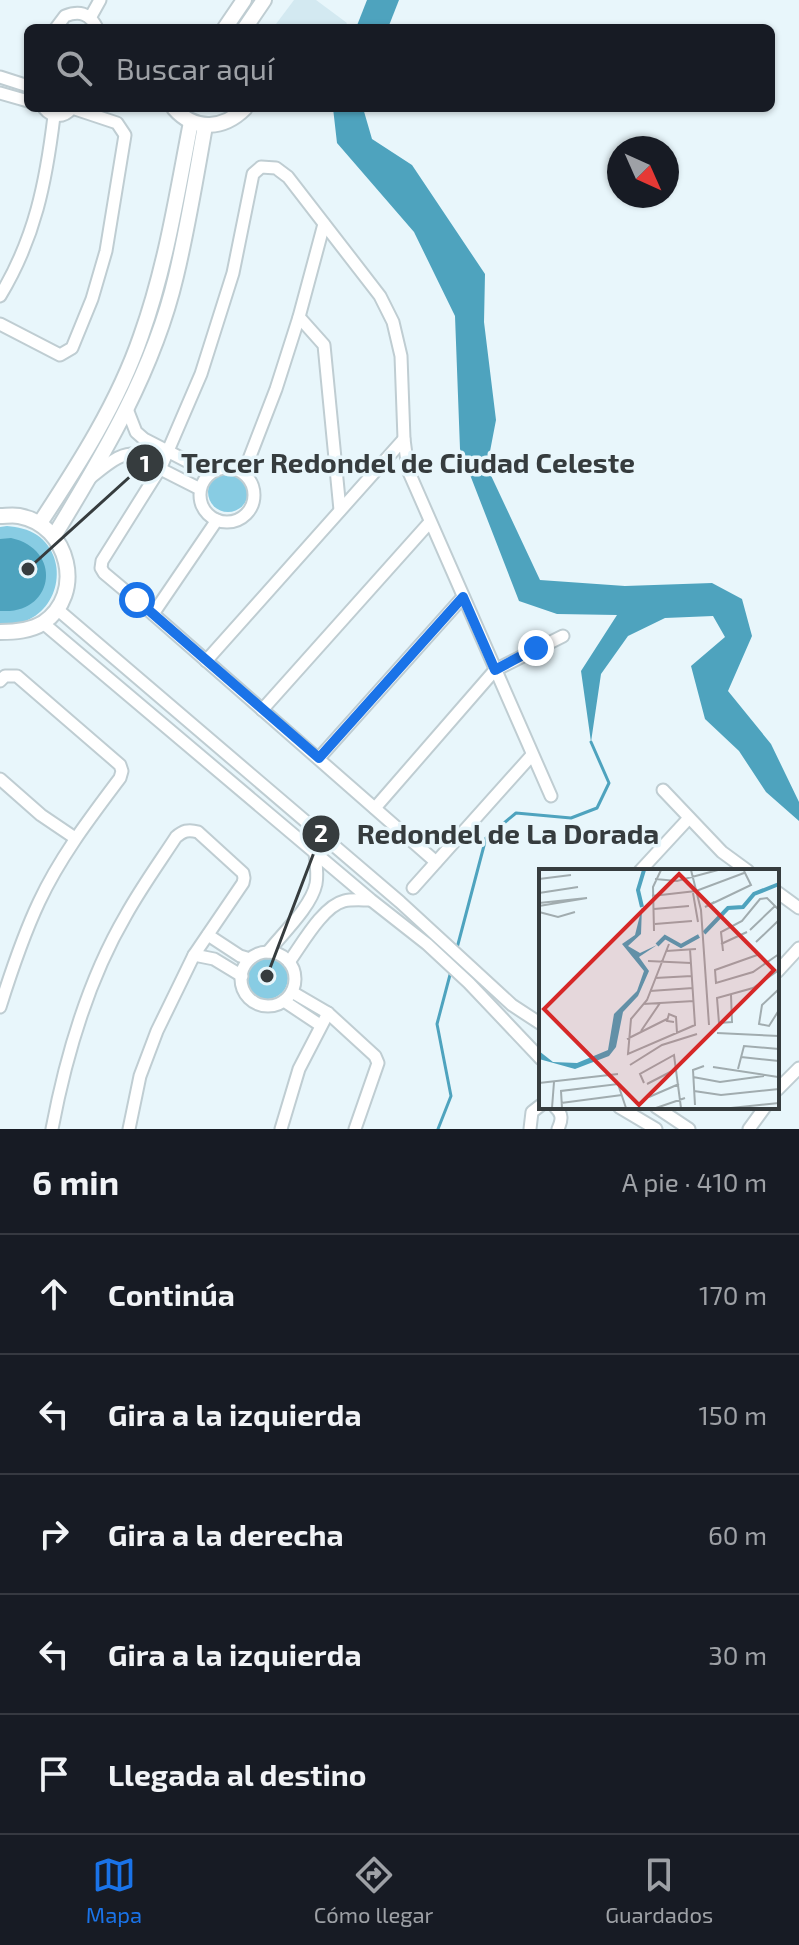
<!DOCTYPE html>
<html lang="es">
<meta charset="utf-8">
<style>
body{margin:0;font-family:"Exo 2",sans-serif;background:#242831;color:#f1f3f6}
.compass{position:absolute;left:607px;top:136px;width:72px;height:72px;border-radius:50%;background:#171b24;box-shadow:0 2px 6px #0004;rotate:135deg}
.stop{position:absolute;width:24px;height:24px;margin:-18px;border:6px solid #1a73e8;border-radius:50%;background:#fff}
.stop.end{background:#1a73e8;border-color:#fff;box-shadow:0 2px 8px #0008}
.list{margin:0;padding:0;list-style:none}
h2{display:flex;justify-content:space-between;align-items:center;height:104px;margin:0;padding:0 32px;font-size:34px}
h2 small{font-size:26px;font-weight:400;color:#9ea1a6}
.list li{display:grid;grid-template-columns:52px 1fr auto;gap:24px;align-items:center;box-sizing:border-box;height:120px;padding:0 32px;border-top:2px solid #363941}
.list b{display:block;font-size:30px;white-space:nowrap}
.list em{font-size:26px;font-style:normal;color:#9ea1a6}
.icon{flex:none;width:44px;height:44px;fill:none;stroke:currentColor;stroke-width:2;stroke-linecap:round;stroke-linejoin:round}
.map{position:relative;flex:none;width:799px;height:1129px;overflow:hidden}
.search{position:absolute;background:#171b24;box-shadow:0 2px 6px #0004;left:24px;right:24px;top:24px;height:88px;display:flex;align-items:center;gap:20px;box-sizing:border-box;padding:0 28px;border-radius:12px;color:#9ea1a6;font-size:30px}
.sheet{height:704px;background:#171b24}
nav{display:flex;justify-content:space-around;align-items:center;box-sizing:border-box;height:112px;border-top:2px solid #363941;background:#171b24;font-size:22px;color:#9ea1a6}
nav a{display:grid;justify-items:center;gap:4px}
nav .on{color:#1a73e8}
.map>svg:first-child{display:block}
.built{fill:#d3e9f1}
.green{fill:#88cce3}
.water{fill:#4ea3be}
.lines{fill:none;stroke-linecap:round;stroke-linejoin:round}
.stream{stroke:#4ea3be;stroke-width:3}
.minor-casing{stroke:#bfcdd2;stroke-width:15}
.tertiary-casing{stroke:#bfcdd2;stroke-width:18}
.minor{stroke:#fff;stroke-width:11}
.tertiary{stroke:#fff;stroke-width:14}
.route{stroke:#1a73e8;stroke-width:10}
.inset-river{fill:none;stroke:#4ea3be;stroke-width:4}
.inset-road{fill:none;stroke:#a1acaf;stroke-width:2}
.view{fill:#d62828;fill-opacity:0.15;stroke:#d62828;stroke-width:4}
.inset-edge{fill:none;stroke:#363c3e;stroke-width:4}
.leader{fill:none;stroke:#363c3e;stroke-width:3}
.callout-dot{fill:#363c3e;stroke:#e8f6fb;stroke-width:3}
.mark-label{font-size:24px;text-anchor:middle;font-weight:bold;fill:#fff}
.callout-label{font-size:28px;text-anchor:middle;font-weight:bold;fill:#363c3e;stroke:#e8f6fb;stroke-width:7;stroke-linejoin:round;paint-order:stroke}
</style>
<div class="map">
<svg width="799" height="1129" viewBox="0 0 799 1129">
<rect width="100%" height="100%" fill="#e8f6fb"/>
<!-- built -->
<path class="built" d="M294,0h22l31,23 -3,5h-71z"/>
<!-- green -->
<g class="green">
<circle cx="228" cy="492" r="20"/>
<path d="M7,526c11,1 21,3 30,9 34,24 22,79 -18,88 -6,2 -13,1 -19,1v-97z"/>
<circle cx="267" cy="978" r="21"/>
</g>
<!-- water -->
<g class="water">
<path d="M367,0h32l-11,28h-32z"/>
<path d="M333,108h30l9,31 40,26 73,109 -1,48 12,98 -9,47 53,113 85,6 87,-3 30,16 10,37 -24,55 43,53 28,58v19l-33,-29 -27,-41 -34,-32 -14,-53 34,-29 -12,-21 -48,2 -37,18 -27,38 -10,68 -10,-71 36,-56 -60,-1 -38,-13 -59,-152 -5,-133 -41,-84 -77,-89z"/>
<path d="M11,538c52,11 44,76 -9,73h-2v-72z"/>
</g>
<g class="lines">
<!-- stream -->
<g class="stream">
<path d="M457,948l29,-110 30,-25 55,5 26,-10 12,-25 -18,-41"/>
<path d="M438,1129l13,-33 -14,-72 14,-53"/>
</g>
<!-- minor casing -->
<g class="minor-casing">
<g id="minor">
<path d="M90,18l10,-18"/>
<path d="M56,28l9,-12c15,-6 25,-2 32,12"/>
<path d="M0,77l28,9"/>
<path d="M0,93l28,8"/>
<path d="M0,296c35,-58 46,-114 54,-180"/>
<path d="M299,317l25,28 16,165"/>
<path d="M0,324l60,31 12,-7 20,-49 14,-48 19,-116 -8,-12 -45,-15c-8,10 -20,10 -28,0"/>
<path d="M127,409l9,23 8,7 66,34"/>
<circle cx="227" cy="495" r="27"/>
<path d="M244,472l32,-83 23,-72 25,-93"/>
<path d="M90,478c12,-9 26,-23 41,-24l69,35"/>
<path d="M57,609l343,293 112,103 29,19"/>
<path d="M153,614l64,-94"/>
<path d="M43,623l328,277 56,44 42,39 72,76"/>
<path d="M206,661l198,-222"/>
<path d="M0,681l5,-5h12l103,89 2,6 -2,7c-30,40 -60,79 -81,124 -16,34 -28,70 -39,105"/>
<path d="M262,710l168,-188"/>
<path d="M319,758l144,-161"/>
<path d="M0,779l41,36 34,23"/>
<path d="M663,790l59,62 26,19"/>
<path d="M375,808l120,-138 68,-34"/>
<path d="M436,862l-283,-248 -49,-41 -3,-5 1,-7 59,-94 40,-93 32,-101 20,-99 8,-7 15,1 12,9 92,119 13,26 8,34 3,83 4,31 143,326"/>
<path d="M640,871l49,-53"/>
<path d="M413,888l119,-133"/>
<path d="M777,892l22,16"/>
<path d="M208,935l32,21 10,3"/>
<path d="M268,952c14,-18 43,-45 48,-68 2,-10 0,-21 -1,-31"/>
<circle cx="268" cy="979" r="27"/>
<path d="M194,955l20,4 28,17"/>
<path d="M289,962c13,-18 34,-56 55,-61 8,-2 18,-1 26,-1"/>
<path d="M777,972l22,-24"/>
<path d="M292,992l36,21 47,43 3,7 -23,66"/>
<path d="M284,1001l36,24"/>
<path d="M777,1090l22,-22"/>
<path d="M555,1107c8,7 7,13 3,22"/>
<path d="M619,1107l37,22"/>
<path d="M656,1107l33,22"/>
<path d="M52,1129c14,-74 36,-149 74,-214 15,-27 33,-52 50,-78 7,-6 12,-8 22,-5l45,41 1,5 -1,5 -49,72 -37,76 -17,45 -11,53"/>
<path d="M281,1129l18,-60 29,-56"/>
<path d="M530,1129l2,-17 9,-7"/>
<path d="M749,1129l16,-22"/>
</g>
</g>
<!-- tertiary casing -->
<g class="tertiary-casing">
<g id="tertiary">
<path d="M225,28l19,-28"/>
<path d="M245,28l19,-28"/>
<path d="M174,108c21,24 50,21 71,0"/>
<path d="M0,516c6,0 13,-1 19,0 50,9 67,78 24,107 -13,8 -28,9 -43,9"/>
<path d="M40,523c39,-59 78,-120 101,-187 25,-70 36,-142 50,-214"/>
<path d="M54,536c50,-82 100,-166 122,-260 12,-50 20,-100 29,-150"/>
</g>
</g>
<!-- minor -->
<use href="#minor" class="minor"/>
<!-- tertiary -->
<use href="#tertiary" class="tertiary"/>
</g>
<g class="lines">
<!-- route -->
<path class="route" d="M137,600l182,158 144,-161 32,73 41,-22"/>
</g>
<!-- overview -->
<g transform="translate(539 869)">
<rect width="240" height="240" fill="#e8f6fb"/>
<path d="M103,38l-1,27 -13,12 12,7 17,-8 -18,12 10,14 -11,25 -15,16 -7,35 -7,9 -34,13 -36,-10v-8l14,11 24,1 31,-13 6,-36 23,-23 7,-20 -22,-27 13,-9z" fill="#4ea3be"/>
<path class="inset-river" d="M103,38l-4,-17 6,-20M165,64l24,-25 15,-1 11,-13 25,-10M118,76l8,-8 16,9 18,-10"/>
<path class="inset-road" d="M152,1l10,40 8,115M0,10l32,-4M116,10l22,2 41,-11M0,24l39,-6M154,24l5,29M113,27l44,-5 48,-18M175,33l-9,5 46,-22 -7,-14M0,34l48,-5 -48,8M115,40l35,-3M0,43l19,5 17,-5M116,55l37,-3M211,61l25,-24M115,62l-1,-44 8,-17M217,73l23,-22M130,75l-22,56 -16,19 -3,35 67,-29 -5,-76M182,75l26,-12M127,82l30,-2M184,82l-2,-19 21,-11 18,-22 7,-1 12,12M221,85l-45,16 1,13 37,-11 26,-18M109,92l43,2M116,109l37,-2M240,120l-17,16 -3,19 10,2 10,-16M111,122l43,-3M192,126l1,27 -13,1 -2,-25 36,-10 26,-18M104,135l51,-3M135,153l-7,-1 2,-7 7,3 1,16M102,162l19,-28M178,164l62,3M88,170l40,-20M202,188l38,4M91,196l32,-20 35,-11M174,198l65,10M199,200l6,-23 35,3M154,208l27,5 44,-6M0,214l79,-9M105,214l-4,-9 34,-19 7,53M108,215l31,-16M155,222l27,4 58,-6M110,228l30,-13M22,234l61,-8M156,236l-2,-35 11,-4M13,239l2,-26M23,239l-1,-17 57,-7 8,24M117,239l29,-10M192,239l48,-5"/>
<path class="view" d="M140,5l95,96 -135,135 -95,-96z"/>
<rect width="240" height="240" class="inset-edge"/>
</g>
<!-- callouts -->
<path class="leader" d="M28 569L145 463M267 976L321 834"/>
<g class="callout-dot">
<circle cx="28" cy="569" r="8"/>
<circle cx="267" cy="976" r="8"/>
<circle cx="145" cy="463" r="20"/>
<circle cx="321" cy="834" r="20"/>
</g>
<g class="mark-label">
<text x="145" y="472">1</text>
<text x="321" y="842">2</text>
</g>
<g class="callout-label">
<text x="408" y="473">Tercer Redondel de Ciudad Celeste</text>
<text x="508" y="844">Redondel de La Dorada</text>
</g>
</svg>
<svg class="compass" viewBox="-18 -18 36 36"><path d="M0-13l5 13h-10z" fill="#e53935"/><path d="M0 13l5-13h-10z" fill="#9ea1a6"/></svg>
<div class="stop" style="left:137px;top:600px"></div>
<div class="stop end" style="left:536px;top:648px"></div>
<div class="search"><svg class="icon" aria-label="search" viewBox="0 0 24 24"><circle cx="10" cy="10" r="6"/><path d="M15 15l6 6"/></svg>Buscar aquí</div>
</div>
<section class="sheet">
<h2>6 min<small>A pie · 410 m</small></h2>
<ul class="list">
<li><svg class="icon" aria-label="ahead" viewBox="0 0 24 24"><path d="M12 20V5M6 11l6-6 6 6"/></svg><div><b>Continúa</b></div><em>170 m</em></li>
<li><svg class="icon" aria-label="left" viewBox="0 0 24 24"><path d="M17 20v-9H6M10 6l-5 5 5 5"/></svg><div><b>Gira a la izquierda</b></div><em>150 m</em></li>
<li><svg class="icon" aria-label="right" viewBox="0 0 24 24"><path d="M7 20v-9h11M14 6l5 5-5 5"/></svg><div><b>Gira a la derecha</b></div><em>60 m</em></li>
<li><svg class="icon" aria-label="left" viewBox="0 0 24 24"><path d="M17 20v-9H6M10 6l-5 5 5 5"/></svg><div><b>Gira a la izquierda</b></div><em>30 m</em></li>
<li><svg class="icon" aria-label="arrive" viewBox="0 0 24 24"><path d="M6 21V4h12l-3 4 3 4H6"/></svg><div><b>Llegada al destino</b></div></li>
</ul>
</section>
<nav>
<a class="on"><svg class="icon" aria-label="map" viewBox="0 0 24 24"><path d="M3 6l6-2 6 2 6-2v14l-6 2-6-2-6 2zM9 4v14M15 6v14"/></svg>Mapa</a>
<a><svg class="icon" aria-label="directions" viewBox="0 0 24 24"><path d="M12 3l9 9-9 9-9-9zM9 14v-3h6M13 9l2 2-2 2"/></svg>Cómo llegar</a>
<a><svg class="icon" aria-label="saved" viewBox="0 0 24 24"><path d="M7 4h10v16l-5-4-5 4z"/></svg>Guardados</a>
</nav>
